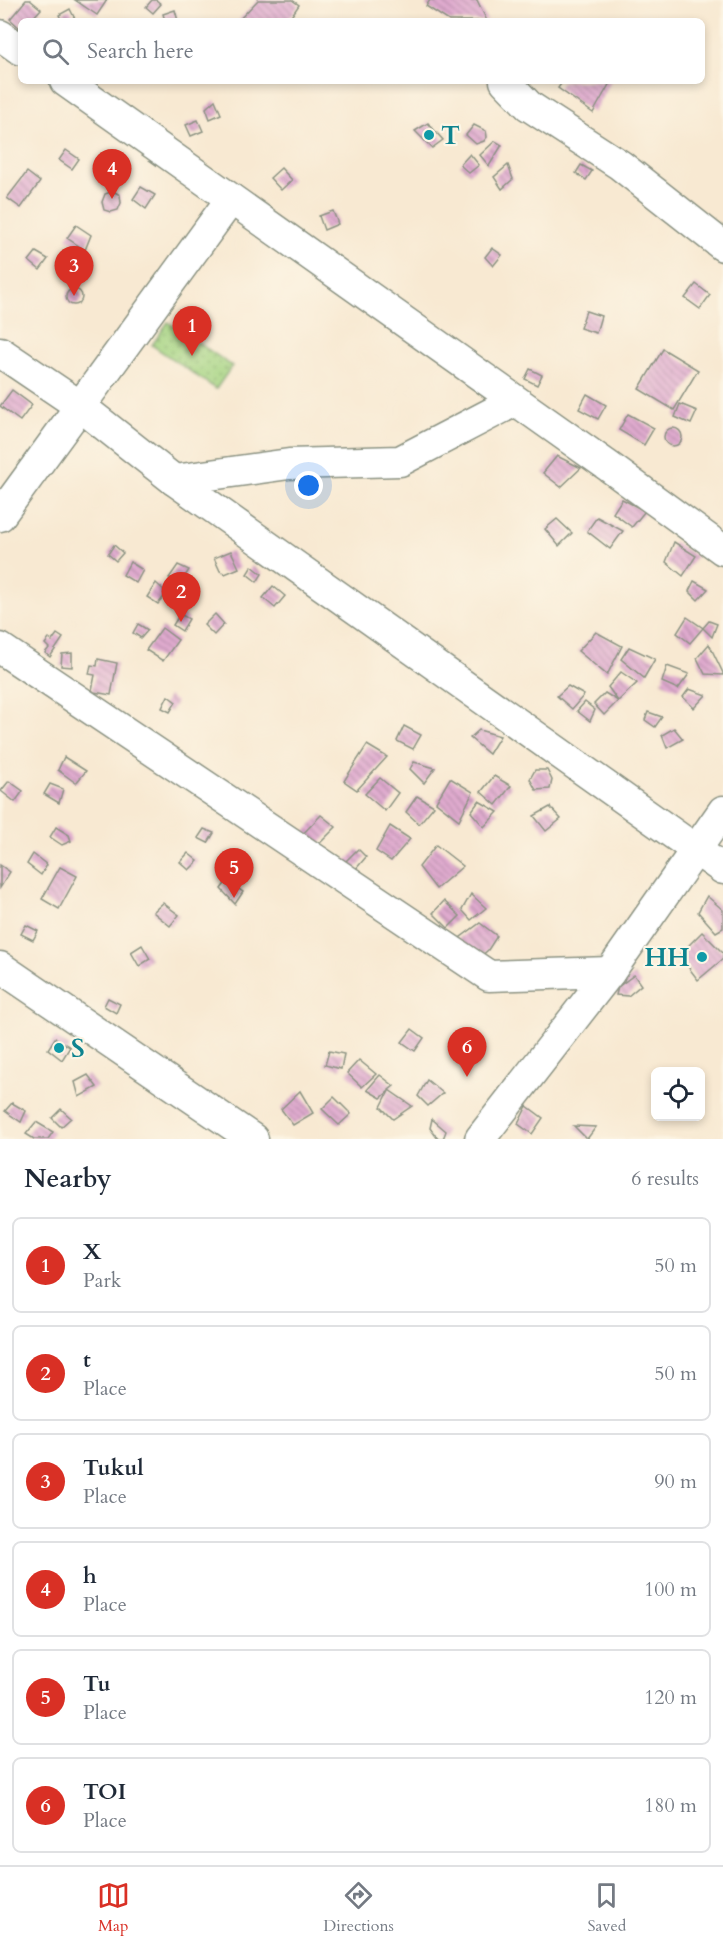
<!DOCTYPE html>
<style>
body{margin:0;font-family:Cardo,serif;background:#f2f2f3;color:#1f2937}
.controls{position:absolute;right:18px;bottom:18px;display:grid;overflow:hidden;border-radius:9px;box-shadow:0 3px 9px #0003}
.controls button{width:54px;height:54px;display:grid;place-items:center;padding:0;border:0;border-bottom:2px solid #e0e1e3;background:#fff;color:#1f2937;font:30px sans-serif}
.you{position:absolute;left:309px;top:486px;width:21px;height:21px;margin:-15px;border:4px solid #fff;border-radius:50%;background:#1a73e8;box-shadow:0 0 0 9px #1a73e833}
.badge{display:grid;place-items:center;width:39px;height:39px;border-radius:50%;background:#d93025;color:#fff;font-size:20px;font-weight:700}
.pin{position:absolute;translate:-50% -50px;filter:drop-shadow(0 2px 3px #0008)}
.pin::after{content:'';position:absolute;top:32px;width:21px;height:18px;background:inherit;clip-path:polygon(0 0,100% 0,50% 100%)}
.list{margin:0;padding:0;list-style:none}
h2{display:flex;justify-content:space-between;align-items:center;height:78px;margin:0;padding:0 24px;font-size:26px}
h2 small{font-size:20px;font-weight:400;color:#747a83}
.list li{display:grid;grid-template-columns:39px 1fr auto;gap:18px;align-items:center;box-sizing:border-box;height:96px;margin:0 12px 12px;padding:0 12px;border:2px solid #e0e1e3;border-radius:9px}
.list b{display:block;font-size:22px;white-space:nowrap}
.list p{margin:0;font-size:20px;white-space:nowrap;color:#747a83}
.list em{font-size:20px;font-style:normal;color:#747a83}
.icon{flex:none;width:33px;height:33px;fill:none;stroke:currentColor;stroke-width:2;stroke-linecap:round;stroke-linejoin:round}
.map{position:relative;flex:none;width:723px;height:1139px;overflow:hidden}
.search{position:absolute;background:#fff;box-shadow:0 3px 9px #0003;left:18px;right:18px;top:18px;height:66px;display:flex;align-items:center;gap:15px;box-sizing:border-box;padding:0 21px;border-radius:9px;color:#747a83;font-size:22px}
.sheet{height:726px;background:#fff}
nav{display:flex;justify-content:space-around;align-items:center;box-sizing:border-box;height:84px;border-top:2px solid #e0e1e3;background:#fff;font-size:16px;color:#747a83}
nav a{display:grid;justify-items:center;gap:3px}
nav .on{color:#d93025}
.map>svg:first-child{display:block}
.green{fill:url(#green-dots);stroke:#62885b;stroke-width:1.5}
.building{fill:url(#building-back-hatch)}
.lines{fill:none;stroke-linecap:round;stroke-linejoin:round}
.minor-casing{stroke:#8c9383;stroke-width:33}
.minor{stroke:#fff;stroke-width:30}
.culture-dot{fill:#0f9aa8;stroke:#fcf5e5;stroke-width:2}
.labels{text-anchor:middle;stroke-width:4.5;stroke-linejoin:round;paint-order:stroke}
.culture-label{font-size:26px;font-weight:bold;fill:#0d838f;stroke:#fcf5e5;text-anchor:start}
</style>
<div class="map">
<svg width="723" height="1139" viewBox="0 0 723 1139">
<defs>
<pattern id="green-dots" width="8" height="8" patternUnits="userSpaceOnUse" patternTransform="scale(1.5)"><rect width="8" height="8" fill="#a5d482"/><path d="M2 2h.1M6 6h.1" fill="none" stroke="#86ad6b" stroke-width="1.8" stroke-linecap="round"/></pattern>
<pattern id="building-back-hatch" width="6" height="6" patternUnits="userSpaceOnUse" patternTransform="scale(1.5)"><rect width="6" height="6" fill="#e0abcf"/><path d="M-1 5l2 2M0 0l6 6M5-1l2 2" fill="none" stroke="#b58ca9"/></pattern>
</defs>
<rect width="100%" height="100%" fill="#fcf5e5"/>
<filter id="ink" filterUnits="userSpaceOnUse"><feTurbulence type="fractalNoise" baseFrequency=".0167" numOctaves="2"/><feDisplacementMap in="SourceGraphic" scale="12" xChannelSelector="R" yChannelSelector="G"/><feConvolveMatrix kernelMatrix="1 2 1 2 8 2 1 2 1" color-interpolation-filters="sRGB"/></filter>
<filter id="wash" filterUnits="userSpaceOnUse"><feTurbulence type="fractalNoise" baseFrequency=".008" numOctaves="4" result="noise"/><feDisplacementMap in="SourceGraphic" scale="24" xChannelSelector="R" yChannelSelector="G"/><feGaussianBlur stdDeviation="1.35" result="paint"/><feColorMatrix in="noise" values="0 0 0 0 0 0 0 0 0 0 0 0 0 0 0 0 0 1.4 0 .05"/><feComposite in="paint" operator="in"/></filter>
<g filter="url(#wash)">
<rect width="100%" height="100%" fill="#f8e9d2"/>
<!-- green -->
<path class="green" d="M168,322l64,44 -16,23 -64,-44z"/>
<g id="blocks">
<!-- building -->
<g class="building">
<path d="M26,0h4l11,9 -11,12h-9v8l-11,-10z"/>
<path d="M75,0h32l-10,15z"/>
<path d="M152,0h4l5,4 -8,9 -7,-6z"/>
<path d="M258,0h34l7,5 -11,16h-50z"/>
<path d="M430,0h47l10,21h-38l-23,-15z"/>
<path d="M70,9l6,12h-14l-3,-6z"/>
<path d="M175,10l3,11h-13l-2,-7z"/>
<path d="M563,81h48l-18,32 -35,-25z"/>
<path d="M215,100l6,14 -11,5 -4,-11z"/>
<path d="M198,120l5,11 -12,5 -5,-11z"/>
<path d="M428,123l15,17 -11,8 -17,-17z"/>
<path d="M474,125l12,6 1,6 -3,4 -8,3 -10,-9z"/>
<path d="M495,141l7,4 -13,21 -9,-11z"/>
<path d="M66,150l13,9 -7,10 -13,-9z"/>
<path d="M470,154l9,11 -10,8 -9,-8z"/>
<path d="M508,165l5,14 -11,10 -8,-12z"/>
<path d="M581,165l11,6 -6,9 -10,-7z"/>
<path d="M281,168l11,12 -11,10 -11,-12z"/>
<path d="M27,172l13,10 -19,26 -14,-10z"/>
<path d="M141,187l14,8 -9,14 -13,-10z"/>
<path d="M113,191l7,4 1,8 -3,7 -7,2 -7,-2 -2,-8 3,-8z"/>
<path d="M333,211l5,13 -14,6 -5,-14z"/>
<path d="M76,225l15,10 -6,15 -18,-12z"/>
<path d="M492,248l10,7 -9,11 -8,-9z"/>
<path d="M36,252l12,7 -8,11 -11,-9z"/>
<path d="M696,284l14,11 -10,14 -15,-11z"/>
<circle cx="74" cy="297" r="8"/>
<path d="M586,311l15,5 -5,17 -16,-5z"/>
<path d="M663,349l35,21 -24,40 -35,-21z"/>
<path d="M530,369l12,6 -5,10 -12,-6z"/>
<path d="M12,390l20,15 -12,16 -20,-15z"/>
<path d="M587,394l19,11 -8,14 -19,-10z"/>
<path d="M680,404l17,7 -6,13 -16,-7z"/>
<path d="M628,414l26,14 -10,17 -25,-15z"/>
<circle cx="673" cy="437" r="9"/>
<path d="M557,456l24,12 -20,19 -18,-14z"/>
<path d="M622,499l23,12 -13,16 -19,-14z"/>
<path d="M597,517l26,14 -13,18 -23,-18z"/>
<path d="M557,519l15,14 -13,13 -14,-17z"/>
<path d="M674,542l22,14 -13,20 -17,-14z"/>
<path d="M114,545l9,8 -7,8 -8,-7z"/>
<path d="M231,551l8,17 -14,6 -5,-3 -6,-13z"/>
<path d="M130,562l13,8 -7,13 -13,-8z"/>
<path d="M178,565l11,5 -9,14 -11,-6z"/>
<path d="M252,566l10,8 -5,8 -10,-8z"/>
<path d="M694,581l14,8 -10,11 -9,-9z"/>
<path d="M156,583l11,10 -9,11 -11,-7z"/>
<path d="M273,586l12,10 -10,12 -12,-10z"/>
<path d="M180,614l9,5 -7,12 -9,-6z"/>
<path d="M215,614l9,10 -10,11 -10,-10z"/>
<path d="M687,617l16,11 -13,15 -13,-10z"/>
<path d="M709,621l8,3 -5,13 -9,-9z"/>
<path d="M138,624l10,6 -7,8 -8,-5z"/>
<path d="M162,628l16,12 -15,21 -17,-11z"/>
<path d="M596,632l26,14 -15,29 -29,-24z"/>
<path d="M57,634l6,4 -13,19 -5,-4 4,-5 -4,-4 4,-5 3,2z"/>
<path d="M709,644l14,29v2l-18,-1 -8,-16z"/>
<path d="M629,647l26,12 -11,19 -23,-19z"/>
<path d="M72,653v14l-11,-1 1,-12z"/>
<path d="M98,659l19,4 -6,32 -17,-3 -2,-2 3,-15 -6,-1 2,-9 6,1z"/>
<path d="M667,666l22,8 -11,15 -16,-7z"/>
<path d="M621,672l16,11 -19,18 -10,-14z"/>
<path d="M568,686l16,9 -12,14 -15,-13z"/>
<path d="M689,689l17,6 -12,13 -11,-11z"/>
<path d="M605,693l13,8 -14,14 -10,-11z"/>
<path d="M168,696l8,6 -6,10 -8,-4z"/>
<path d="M585,702l10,8 -5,11 -13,-10z"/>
<path d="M648,712l14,5 -7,10 -10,-7z"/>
<path d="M404,726l17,9 -8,14 -16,-8z"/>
<path d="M674,728l9,11 -16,9 -5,-13z"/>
<path d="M479,730l21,6 -11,18 -19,-16z"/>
<path d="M367,745l20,12 -30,33 -13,-9z"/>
<path d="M64,757l22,14 -10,12 -18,-13z"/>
<path d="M414,762l21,6 -11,15 -14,-14z"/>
<path d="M535,770h12l5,10 -2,9 -14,1 -6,-11z"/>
<path d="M494,776l17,10 -15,19 -15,-13z"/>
<path d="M380,778l18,15 -13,18 -20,-17z"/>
<path d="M450,778l23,14 -14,28 -23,-18z"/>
<path d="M9,781l14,10 -8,11 -14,-11z"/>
<path d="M50,784l13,5 -4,14 -15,-9z"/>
<path d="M417,796l17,10 -15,18 -13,-12z"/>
<path d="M479,801l19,11 -14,15 -13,-15z"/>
<path d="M550,807l11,12 -15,12 -12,-15z"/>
<path d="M321,815l15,12 -21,21 -14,-12z"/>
<path d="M390,826l20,13 -19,22 -15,-10z"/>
<path d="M56,827l13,8 2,6 -9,4 -12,-8z"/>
<path d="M204,829l10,4 -6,10 -10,-5z"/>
<path d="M436,845l27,21 -27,23 -17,-22z"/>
<path d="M358,849l8,8 -11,13 -10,-8z"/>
<path d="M188,853l10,8 -9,9 -9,-8z"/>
<path d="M33,854l14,11 -6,10 -14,-11z"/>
<path d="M0,865l10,7 -10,16z"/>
<path d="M60,867l17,9 -18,33 -17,-10z"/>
<path d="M227,881l16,11 -8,12 -14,-15z"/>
<path d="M471,894l15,14 -15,12 -9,-10z"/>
<path d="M707,896l16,14v18l-7,4 -18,-20z"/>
<path d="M444,901l16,15 -12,12 -15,-15z"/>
<path d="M163,903l16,12 -9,11 -17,-14z"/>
<path d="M480,923l17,13 -9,14 -11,10 -24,-17z"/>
<path d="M26,925l12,6 -5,9 -12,-6z"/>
<path d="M702,932l21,21v6l-25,21 -19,-25z"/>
<path d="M142,945l8,14 -11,7 -8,-14z"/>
<path d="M634,975l7,10 -13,11 -12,-1 2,-8z"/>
<path d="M108,998l12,6 -4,9 -12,-7z"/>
<path d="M412,1029l12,9 -9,13 -13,-9z"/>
<path d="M467,1031l6,11 -8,11 -10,-10z"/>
<path d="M55,1038l15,9 -8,13 -14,-11z"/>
<path d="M329,1051l15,3 -3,15 -16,-4z"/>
<path d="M359,1060l17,14 -14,13 -15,-14z"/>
<path d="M88,1075l9,12 -18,10 -4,-15z"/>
<path d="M380,1075l14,11 -5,4 23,16 -19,13 -12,-12 8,-16 -8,7 -14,-8z"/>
<path d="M427,1080l16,13 -15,13 -10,-10z"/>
<path d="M300,1091l13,22 -20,12 -12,-16z"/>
<path d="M334,1097l17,17 -12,11 -17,-16z"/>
<path d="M12,1103l14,8 -5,11 -16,-11z"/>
<path d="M527,1106l16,12 -11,16 -14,-10z"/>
<path d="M61,1109l10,9 -10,9 -9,-9z"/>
<path d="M432,1119l14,12 -3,8h-5l-8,-11z"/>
<path d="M36,1122l17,10 -5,7h-14l-8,-5z"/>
<path d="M574,1126l22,1 -9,12z"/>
</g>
</g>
</g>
<g filter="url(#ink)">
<use href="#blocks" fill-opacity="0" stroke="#8c9383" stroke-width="1.5"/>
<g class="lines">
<!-- minor casing -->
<g class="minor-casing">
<g id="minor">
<path d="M0,35l21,15"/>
<path d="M65,81l543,385 115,84"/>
<path d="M505,81l24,25 91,59 103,81"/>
<path d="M0,352l80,54 94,74 549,389"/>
<path d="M174,480l115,-16 111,-3 115,-60"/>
<path d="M0,516l231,-317"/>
<path d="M0,648l489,328 121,-4"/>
<path d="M0,967l253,172"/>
<path d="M480,1139l130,-167 113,-161"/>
</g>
</g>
<!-- minor -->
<use href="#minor" class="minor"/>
</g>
</g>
<!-- markers -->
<g class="culture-dot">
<circle cx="429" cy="135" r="6"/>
<circle cx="702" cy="957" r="6"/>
<circle cx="59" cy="1048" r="6"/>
</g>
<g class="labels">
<!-- culture labels -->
<g class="culture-label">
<text x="441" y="144">T</text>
<text x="690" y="966" text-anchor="end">HH</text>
<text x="71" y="1057">S</text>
</g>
</g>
</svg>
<div class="controls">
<button><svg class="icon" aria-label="locate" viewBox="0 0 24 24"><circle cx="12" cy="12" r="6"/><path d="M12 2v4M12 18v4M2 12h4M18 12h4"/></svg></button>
</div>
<div class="you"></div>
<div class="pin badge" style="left:192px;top:356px">1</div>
<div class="pin badge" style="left:181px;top:622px">2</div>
<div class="pin badge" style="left:74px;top:296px">3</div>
<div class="pin badge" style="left:112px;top:199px">4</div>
<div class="pin badge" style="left:234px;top:898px">5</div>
<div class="pin badge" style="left:467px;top:1077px">6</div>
<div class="search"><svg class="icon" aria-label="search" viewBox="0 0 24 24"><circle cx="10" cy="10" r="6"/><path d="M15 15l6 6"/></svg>Search here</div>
</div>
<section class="sheet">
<h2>Nearby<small>6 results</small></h2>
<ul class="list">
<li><span class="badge">1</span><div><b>X</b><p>Park</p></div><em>50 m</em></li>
<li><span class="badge">2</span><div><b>t</b><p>Place</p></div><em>50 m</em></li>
<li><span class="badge">3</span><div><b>Tukul</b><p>Place</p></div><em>90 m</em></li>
<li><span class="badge">4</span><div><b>h</b><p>Place</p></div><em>100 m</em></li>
<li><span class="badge">5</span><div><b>Tu</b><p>Place</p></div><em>120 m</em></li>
<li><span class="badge">6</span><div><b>TOI</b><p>Place</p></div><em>180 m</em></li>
</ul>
</section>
<nav>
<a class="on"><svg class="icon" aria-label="map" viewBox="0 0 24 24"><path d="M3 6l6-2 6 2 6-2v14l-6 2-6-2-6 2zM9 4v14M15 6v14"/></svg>Map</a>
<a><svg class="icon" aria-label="directions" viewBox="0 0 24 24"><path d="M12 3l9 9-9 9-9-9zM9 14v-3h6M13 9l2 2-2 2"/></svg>Directions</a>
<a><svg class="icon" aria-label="saved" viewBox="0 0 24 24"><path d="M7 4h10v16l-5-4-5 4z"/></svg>Saved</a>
</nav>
